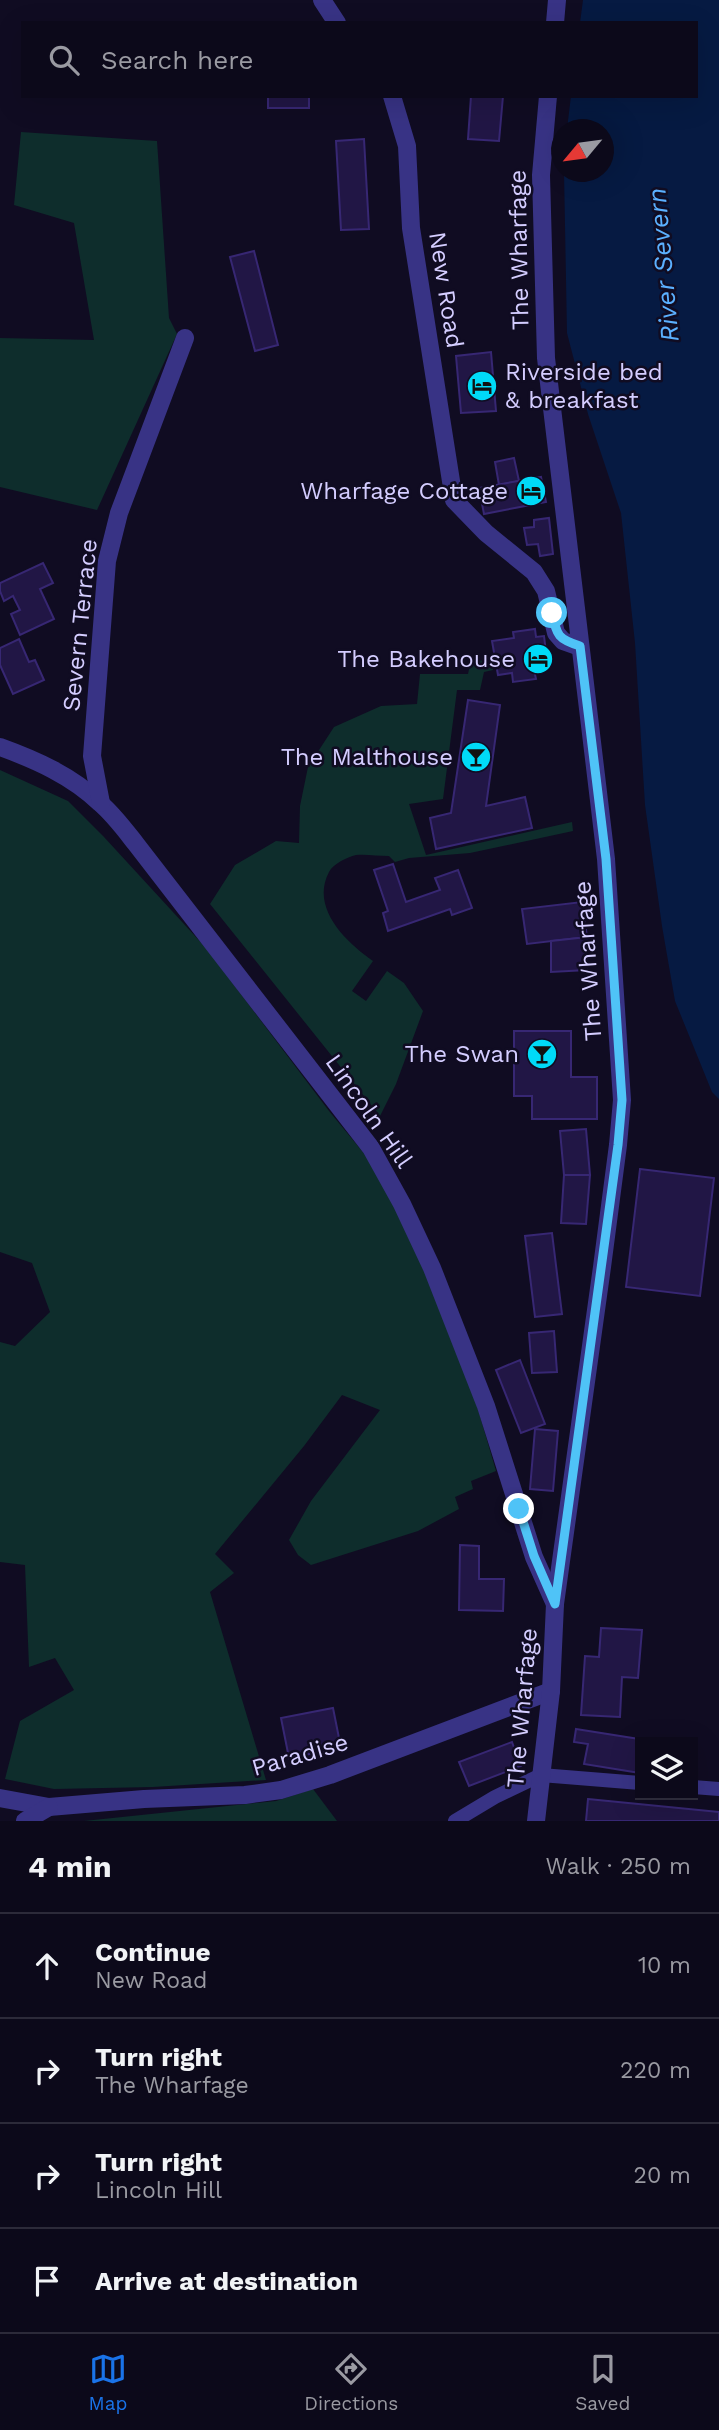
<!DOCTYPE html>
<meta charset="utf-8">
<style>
body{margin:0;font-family:"Work Sans",sans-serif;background:#1a1727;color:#f1f3f6}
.controls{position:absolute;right:21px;bottom:21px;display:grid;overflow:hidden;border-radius:0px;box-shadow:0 7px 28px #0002}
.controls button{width:63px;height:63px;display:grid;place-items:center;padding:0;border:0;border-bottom:2px solid #2c2a39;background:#0c091a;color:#f1f3f6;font:35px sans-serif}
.compass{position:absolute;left:551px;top:119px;width:63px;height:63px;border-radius:50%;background:#0c091a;box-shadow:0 7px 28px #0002;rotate:241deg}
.stop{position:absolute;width:21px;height:21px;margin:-16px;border:5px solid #4fc3f7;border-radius:50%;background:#fff}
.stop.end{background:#4fc3f7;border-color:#fff;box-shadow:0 2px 7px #0008}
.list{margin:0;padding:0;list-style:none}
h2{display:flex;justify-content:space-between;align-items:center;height:91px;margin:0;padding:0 28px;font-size:30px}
h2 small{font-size:23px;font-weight:400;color:#9a9aa2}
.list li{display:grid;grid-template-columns:46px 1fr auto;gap:21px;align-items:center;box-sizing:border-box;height:105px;padding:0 28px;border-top:2px solid #2c2a39}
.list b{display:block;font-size:26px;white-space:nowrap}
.list p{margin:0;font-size:23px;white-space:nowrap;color:#9a9aa2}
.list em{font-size:23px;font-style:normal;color:#9a9aa2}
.icon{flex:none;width:38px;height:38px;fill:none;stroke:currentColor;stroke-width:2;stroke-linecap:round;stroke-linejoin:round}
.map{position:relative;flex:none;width:719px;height:1821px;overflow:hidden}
.search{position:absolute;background:#0c091a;box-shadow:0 7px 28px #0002;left:21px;right:21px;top:21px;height:77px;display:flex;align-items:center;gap:18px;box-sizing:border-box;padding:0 24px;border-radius:0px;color:#9a9aa2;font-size:26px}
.sheet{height:511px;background:#0c091a}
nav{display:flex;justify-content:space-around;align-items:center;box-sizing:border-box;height:98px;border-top:2px solid #2c2a39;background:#0c091a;font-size:19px;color:#9a9aa2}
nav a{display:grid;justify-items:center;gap:4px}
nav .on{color:#1a73e8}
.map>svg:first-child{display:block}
.green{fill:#0e2d2c}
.water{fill:#061a42}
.building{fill:#211645;stroke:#372773;stroke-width:2}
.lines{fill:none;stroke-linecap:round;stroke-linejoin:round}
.service{stroke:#383385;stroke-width:14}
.minor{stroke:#383385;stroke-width:18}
.tertiary{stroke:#383385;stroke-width:18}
.route{stroke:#4fc3f7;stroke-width:9}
.labels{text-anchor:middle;stroke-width:5;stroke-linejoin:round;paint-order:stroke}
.street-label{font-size:24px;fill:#d4cdff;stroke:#100c22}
.poi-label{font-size:24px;fill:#d4cdff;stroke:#100c22;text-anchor:end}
.water-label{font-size:26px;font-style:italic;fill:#5bb0ff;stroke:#100c22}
</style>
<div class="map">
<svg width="719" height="1821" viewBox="0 0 719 1821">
<rect width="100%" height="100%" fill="#100c22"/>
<!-- green -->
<g class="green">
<path d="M21,132l136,9 12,177 8,16 -80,176 -97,-23v-149l94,2 -20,-117 -60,-18z"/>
<path d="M471,660l22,1v9l-9,2 -4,18h-23l-14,109 -34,5 17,51 146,-33 1,9 -103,22 -61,5 -14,4 -6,-6c-11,0 -23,-2 -33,-1 -9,2 -23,9 -27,17 -19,36 17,70 44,89l-21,30 14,10 21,-30 17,12 19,28 -27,73 -16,32 -170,-212 25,-39 41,-24 23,2 1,-37 8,-39 26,-40 47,-21 36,-2 3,-30h48z"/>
<path d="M0,770l68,31 36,36 102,111 123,163 52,63 50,106 37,95 28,96 -25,10 2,8 -18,8 4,12 -41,22 -107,34 -13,-10 -9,-15 22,-39 69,-91 -38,-15 -38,51 -89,108 19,19 -24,19 56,188 -113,7 -99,2 -49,-10 15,-58 54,-31 -19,-32 -26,9 -4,-102 -25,-3v-220l15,4 35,-34 -18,-49 -32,-11z"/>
<path d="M313,1789l24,32h-253l192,-20z"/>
</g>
<!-- water -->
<path class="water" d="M583,0h136v1099l-7,-7 -37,-91 -13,-75 -17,-121 -10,-162 -14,-130 -33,-99 -21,-81 -3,-161h40v-42l-37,-1 4,-33h125v-73h-116z"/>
<!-- building -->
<g class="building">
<rect x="268" y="96" width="41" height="12"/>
<path d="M471,96h32l-4,45 -31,-2z"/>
<path d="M364,139l5,90 -28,1 -5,-89z"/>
<path d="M254,251l24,94 -23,6 -25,-94z"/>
<path d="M491,352l5,59 -35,2 -5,-57z"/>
<path d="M514,458l5,23 -20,4 -4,-23z"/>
<path d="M541,477l5,25 -62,12 -5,-26z"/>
<path d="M549,518l4,36 -13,2 -2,-12 -11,1 -3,-17 10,-1v-7z"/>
<path d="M43,563l10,20 -13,6 14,30 -34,16 -9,-21 9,-4 -7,-14 -9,5 -4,-10v-8z"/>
<path d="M535,629l1,8 8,-1 4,32 -14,2 2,9 -23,3 -1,-9 -14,2 -6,-34 22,-3 -1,-6z"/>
<path d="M19,639l10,23 6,-2 9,20 -31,14 -13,-29v-17z"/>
<path d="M468,700l32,5 -14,101 39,-9 7,31 -96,21 -6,-31 21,-5z"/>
<path d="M393,864l13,38 34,-12 -5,-12 23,-8 14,38 -20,7 -2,-6 -62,22 -5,-18 5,-2 -14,-41z"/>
<path d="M582,902l5,35 -60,7 -5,-35z"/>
<path d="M587,937v33l-36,2v-31z"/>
<path d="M514,1031h57v46h26v42h-65v-23h-18z"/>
<path d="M586,1129l4,46h-26l-4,-44z"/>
<path d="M640,1169l74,9 -14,118 -74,-9z"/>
<path d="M564,1175h26l-4,49 -25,-1z"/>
<path d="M552,1233l10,81 -27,3 -10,-81z"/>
<path d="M554,1331l3,41 -25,1 -3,-40z"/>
<path d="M520,1360l25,64 -24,9 -25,-63z"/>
<path d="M535,1429l23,2 -5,60 -23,-2z"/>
<path d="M460,1545l19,1v33h25l-1,32 -44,-1z"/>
<path d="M601,1628l41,2 -4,48 -16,-1 -2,40 -39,-2 4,-59 14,1z"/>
<path d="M333,1708l8,40 -52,10 -8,-40z"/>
<path d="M576,1729l82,13h-18v31l-56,-9 4,-20 -14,-2z"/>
<path d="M512,1742l9,24 -52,20 -10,-24z"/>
<path d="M588,1799l131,13v9h-133z"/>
</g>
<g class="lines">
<!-- service -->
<g class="service">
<path d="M693,1787l26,2"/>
<path d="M455,1821l40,-24 46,-22 99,8"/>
</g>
<!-- minor -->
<g class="minor">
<path d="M322,0l15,23"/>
<path d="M392,96l15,50 4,82 43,272 32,33 48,39 12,19 10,42 7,8 17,6"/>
<path d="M0,747c36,13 72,29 100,56 14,12 25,27 36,41l235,304 31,56 30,64 54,138 48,151 21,47"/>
<path d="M101,803l-9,-47 15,-195 12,-48 66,-175"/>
<path d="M0,1798l49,9 95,-8 101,-4 36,-5 49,-15 221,-84"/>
<path d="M25,1821l24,-14"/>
</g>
<!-- tertiary -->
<g class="tertiary">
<path d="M555,23l2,-23"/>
<path d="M536,1821l15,-130 4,-87 47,-337 16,-122 4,-45 -16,-241 -60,-501 -5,-183 7,-79"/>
</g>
</g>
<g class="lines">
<!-- route -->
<path class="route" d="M519,1509l15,47 21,48 63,-459 4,-45 -16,-241 -26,-213c-23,-7 -23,-11 -28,-33"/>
</g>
<!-- icons -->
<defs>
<g id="hotel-disc" transform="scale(1.575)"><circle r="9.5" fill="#00daf8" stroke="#100c22"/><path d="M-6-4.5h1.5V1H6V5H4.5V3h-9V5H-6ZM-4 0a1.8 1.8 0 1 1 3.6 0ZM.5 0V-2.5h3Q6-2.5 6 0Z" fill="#111"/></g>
<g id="bar-disc" transform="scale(1.575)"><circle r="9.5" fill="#00daf8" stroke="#100c22"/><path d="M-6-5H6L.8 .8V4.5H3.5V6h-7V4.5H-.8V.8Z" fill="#111"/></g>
</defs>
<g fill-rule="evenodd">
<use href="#hotel-disc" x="482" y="386"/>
<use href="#hotel-disc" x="531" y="491"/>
<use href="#hotel-disc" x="538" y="659"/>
<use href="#bar-disc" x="476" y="757"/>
<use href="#bar-disc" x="542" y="1054"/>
</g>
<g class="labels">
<!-- street labels -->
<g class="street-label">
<text transform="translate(519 250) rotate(-91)" y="8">The Wharfage</text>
<text transform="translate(446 290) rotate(81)" y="8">New Road</text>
<text transform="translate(80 625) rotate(-84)" y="8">Severn Terrace</text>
<text transform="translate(588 961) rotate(-94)" y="8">The Wharfage</text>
<text transform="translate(369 1111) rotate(55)" y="8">Lincoln Hill</text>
<text transform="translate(522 1708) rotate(-85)" y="8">The Wharfage</text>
<text transform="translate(300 1755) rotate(-16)" y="8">Paradise</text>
</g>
<!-- poi labels -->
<g class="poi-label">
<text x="505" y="380" text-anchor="start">Riverside bed<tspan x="505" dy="28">&amp; breakfast</tspan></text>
<text x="508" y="499">Wharfage Cottage</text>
<text x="515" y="667">The Bakehouse</text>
<text x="453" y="765">The Malthouse</text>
<text x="519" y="1062">The Swan</text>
</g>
<!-- water labels -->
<g class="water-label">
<text transform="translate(663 265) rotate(-95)" y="9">River Severn</text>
</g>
</g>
</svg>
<div class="controls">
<button><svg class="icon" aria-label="layers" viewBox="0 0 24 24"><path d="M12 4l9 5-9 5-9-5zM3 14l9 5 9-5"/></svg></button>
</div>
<svg class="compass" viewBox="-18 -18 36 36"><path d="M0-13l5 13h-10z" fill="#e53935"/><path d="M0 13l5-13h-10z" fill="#9a9aa2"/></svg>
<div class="stop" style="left:552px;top:613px"></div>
<div class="stop end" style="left:519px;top:1509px"></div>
<div class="search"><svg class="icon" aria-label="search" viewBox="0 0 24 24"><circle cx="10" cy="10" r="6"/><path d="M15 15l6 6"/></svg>Search here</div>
</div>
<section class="sheet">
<h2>4 min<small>Walk · 250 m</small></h2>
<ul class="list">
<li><svg class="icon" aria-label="ahead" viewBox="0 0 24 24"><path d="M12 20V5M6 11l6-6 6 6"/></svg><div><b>Continue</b><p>New Road</p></div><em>10 m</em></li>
<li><svg class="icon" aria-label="right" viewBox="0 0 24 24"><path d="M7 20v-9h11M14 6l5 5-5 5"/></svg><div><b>Turn right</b><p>The Wharfage</p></div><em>220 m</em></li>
<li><svg class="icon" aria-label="right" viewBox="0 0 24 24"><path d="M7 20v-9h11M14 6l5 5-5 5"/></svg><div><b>Turn right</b><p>Lincoln Hill</p></div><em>20 m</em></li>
<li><svg class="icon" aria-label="arrive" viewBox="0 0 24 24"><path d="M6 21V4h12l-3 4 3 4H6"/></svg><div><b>Arrive at destination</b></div></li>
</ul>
</section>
<nav>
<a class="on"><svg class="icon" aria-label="map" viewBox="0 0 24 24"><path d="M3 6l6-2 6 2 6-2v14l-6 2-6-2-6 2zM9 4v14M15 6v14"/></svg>Map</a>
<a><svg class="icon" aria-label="directions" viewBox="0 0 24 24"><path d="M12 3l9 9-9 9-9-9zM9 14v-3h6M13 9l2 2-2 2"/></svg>Directions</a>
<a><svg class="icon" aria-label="saved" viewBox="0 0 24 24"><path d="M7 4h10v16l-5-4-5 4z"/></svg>Saved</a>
</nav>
